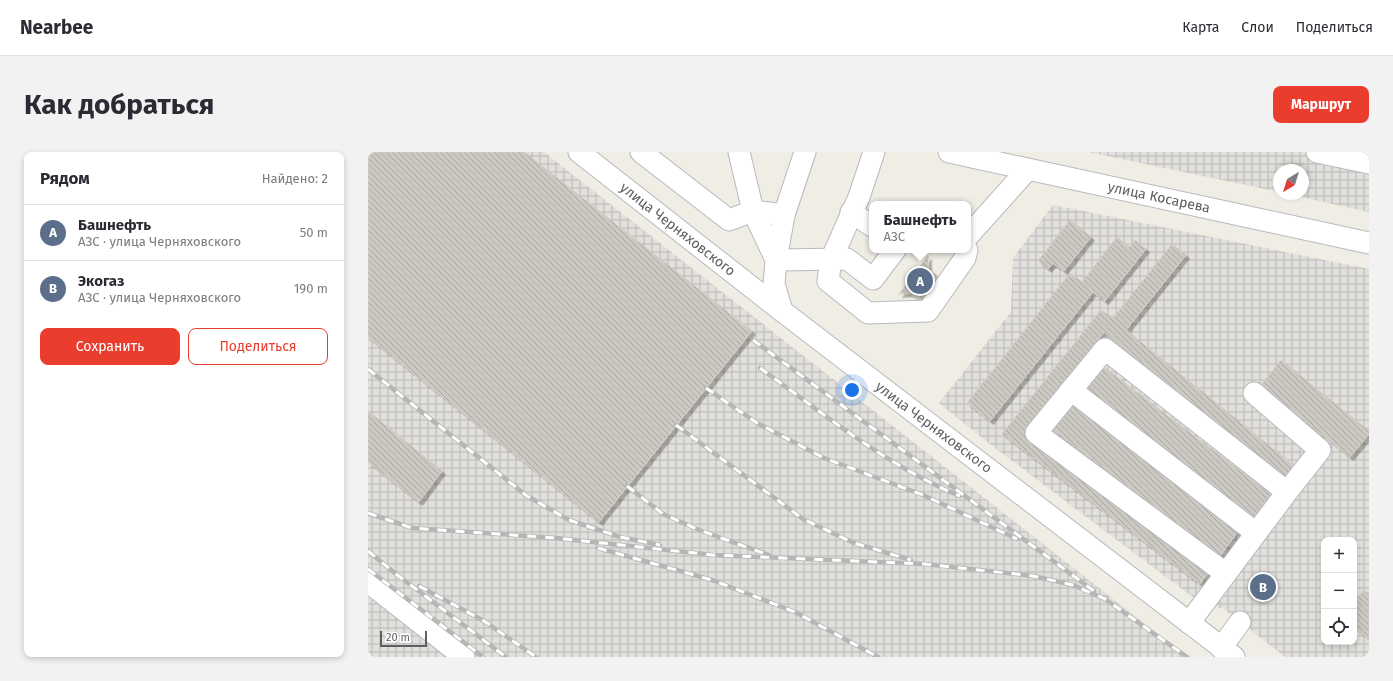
<!DOCTYPE html>
<html lang="ru">
<meta charset="utf-8">
<style>
body{margin:0;font-family:"Fira Sans",sans-serif;background:#f2f2f3;color:#2b2b33}
.controls{position:absolute;right:12px;bottom:12px;display:grid;overflow:hidden;border-radius:8px;box-shadow:0 2px 6px #0003}
.controls button{width:36px;height:36px;display:grid;place-items:center;padding:0;border:0;border-bottom:1px solid #e1e1e2;background:#fff;color:#2b2b33;font:20px sans-serif}
.compass{position:absolute;left:905px;top:12px;width:36px;height:36px;border-radius:50%;background:#fff;box-shadow:0 2px 6px #0003;rotate:218deg}
.scale{position:absolute;left:12px;bottom:10px;width:47px;box-sizing:border-box;padding-left:4px;border:2px solid #5c6065;border-top:0;font-size:11px;line-height:14px;white-space:nowrap;color:#5c6065;-webkit-text-stroke:3px #fff;paint-order:stroke}
.you{position:absolute;left:484px;top:238px;width:14px;height:14px;margin:-10px;border:3px solid #fff;border-radius:50%;background:#1a73e8;box-shadow:0 0 0 6px #1a73e833}
.badge{display:grid;place-items:center;width:26px;height:26px;border-radius:50%;background:#eb3d2e;color:#fff;font-size:13px;font-weight:700}
.pin{position:absolute;translate:-50% -50%;border:2px solid #fff;box-shadow:0 1px 4px #0006}
.popup{position:absolute;left:501px;top:49px;width:102px;height:52px;box-sizing:border-box;display:grid;place-content:center;border-radius:8px;background:#fff;filter:drop-shadow(0 1px 3px #0005);font-size:13px;white-space:nowrap;color:#7c7c81}
.popup b{font-size:15px;color:#2b2b33}
.popup::after{content:'';position:absolute;left:50%;top:100%;margin-left:-8px;border:8px solid transparent;border-top-color:#fff}
.list{margin:0;padding:0;list-style:none}
h2{display:flex;justify-content:space-between;align-items:center;height:52px;margin:0;padding:0 16px;font-size:17px}
h2 small{font-size:13px;font-weight:400;color:#7c7c81}
.list li{display:grid;grid-template-columns:26px 1fr auto;gap:12px;align-items:center;box-sizing:border-box;height:56px;padding:0 16px;border-top:1px solid #e1e1e2}
.list b{display:block;font-size:15px;white-space:nowrap}
.list p{margin:0;font-size:13px;white-space:nowrap;color:#7c7c81}
.list em{font-size:13px;font-style:normal;color:#7c7c81}
.actions{display:flex;gap:8px;padding:12px 16px}
.actions a{flex:1;padding:9px 0;border:1px solid #eb3d2e;border-radius:8px;text-align:center;font-size:14px;color:#eb3d2e}
.actions .main{background:#eb3d2e;color:#fff}
.icon{flex:none;width:22px;height:22px;fill:none;stroke:currentColor;stroke-width:2;stroke-linecap:round;stroke-linejoin:round}
.map{position:relative;flex:none;width:1001px;height:505px;overflow:hidden;border-radius:8px}
header{display:flex;align-items:center;gap:24px;box-sizing:border-box;height:56px;padding:0 20px;background:#fff;border-bottom:1px solid #e1e1e2}
header strong{font-size:19px}
nav{display:flex;gap:22px;margin-inline-start:auto;font-size:14px}
.intro{display:flex;align-items:center;justify-content:space-between;box-sizing:border-box;height:96px;padding:0 24px}
h1{margin:0;font-size:28px}
.button{padding:10px 18px;border-radius:8px;background:#eb3d2e;color:#fff;font-size:14px;font-weight:700}
main{display:flex;gap:24px;padding:0 24px}
aside{flex:1;background:#fff;border-radius:8px;box-shadow:0 2px 6px #0003}
.map>svg:first-child{display:block}
.industrial{fill:url(#industrial-grid);fill-rule:evenodd}
.building{fill:url(#building-back-hatch);stroke:#d4cec2;filter:url(#shadow)}
.lines{fill:none;stroke-linecap:round;stroke-linejoin:round}
.minor-casing{stroke:#b7babe;stroke-width:23}
.minor{stroke:#fff;stroke-width:21}
.rail-casing{stroke:#b5b6b6;stroke-width:4.5}
.rail{stroke:#fff;stroke-width:3;stroke-dasharray:9;stroke-linecap:butt}
.labels{text-anchor:middle;stroke-width:3;stroke-linejoin:round;paint-order:stroke}
.street-label{font-size:14px;fill:#5c6065;stroke:#fff}
</style>
<header>
<strong>Nearbee</strong>
<nav><a>Карта</a><a>Слои</a><a>Поделиться</a></nav>
</header>
<div class="intro"><h1>Как добраться</h1><a class="button">Маршрут</a></div>
<main>
<aside>
<h2>Рядом<small>Найдено: 2</small></h2>
<ul class="list">
<li><span class="badge" style="background:#5c6f8a">A</span><div><b>Башнефть</b><p>АЗС · улица Черняховского</p></div><em>50 m</em></li>
<li><span class="badge" style="background:#5c6f8a">B</span><div><b>Экогаз</b><p>АЗС · улица Черняховского</p></div><em>190 m</em></li>
</ul>
<div class="actions"><a class="main">Сохранить</a><a>Поделиться</a></div>
</aside>
<div class="map">
<svg width="1001" height="505" viewBox="0 0 1001 505">
<defs>
<pattern id="industrial-grid" width="8" height="8" patternUnits="userSpaceOnUse"><rect width="8" height="8" fill="#e2e0dc"/><path d="M0 4h8M4 0v8" fill="none" stroke="#bab9b6"/></pattern>
<pattern id="building-back-hatch" width="6" height="6" patternUnits="userSpaceOnUse"><rect width="6" height="6" fill="#ccc9c3"/><path d="M-1 5l2 2M0 0l6 6M5-1l2 2" fill="none" stroke="#a9a7a2"/></pattern>
<filter id="shadow"><feDropShadow dx="3.5" dy="3.5" stdDeviation="0" flood-color="#0004"/></filter>
</defs>
<rect width="100%" height="100%" fill="#efede4"/>
<!-- industrial -->
<g class="industrial">
<path d="M0,0h176l643,505h-819z"/>
<path d="M720,0h281v60l-82,-18h16v-24h-24v22z"/>
<path d="M685,53l316,64v388h-84l-61,-48 -22,-5 -211,-159 -52,-42 72,-91 2,-54zM956,388h30v102h-30z"/>
</g>
<!-- building -->
<g class="building">
<path d="M0,0h156l228,179 -153,191 -231,-185z"/>
<path d="M702,68l21,17 -27,34 -11,-8 -5,6 -10,-8z"/>
<path d="M749,85l12,10 6,-7 11,9 -41,52 -12,-9 -103,129 -23,-18 103,-130 12,9z"/>
<path d="M804,92l14,11 -60,75 172,139 -9,12 -185,-149 -81,101 185,140 -8,11 -198,-150 99,-124 12,8z"/>
<path d="M560,104v13l12,9 -18,24 -12,-9 -11,1z"/>
<path d="M913,208l88,71v3l-19,23 -89,-72z"/>
<path d="M734,214l169,128 -18,24 -170,-128z"/>
<path d="M702,249l169,129 -19,26 -170,-129z"/>
<path d="M0,259l74,60 -23,31 -51,-40z"/>
<path d="M996,438l5,4v45l-15,-12v-25z"/>
</g>
<g class="lines">
<!-- minor casing -->
<g class="minor-casing">
<g id="minor">
<path d="M211,0l203,159 452,346"/>
<path d="M273,0l88,68 24,-9 31,4"/>
<path d="M371,0l14,59 23,49 71,-1 26,20 22,-29"/>
<path d="M506,0l-15,45 -28,63 -3,21 40,32 60,-2 37,-53 2,-8"/>
<path d="M581,0l420,91"/>
<path d="M949,0l52,11"/>
<path d="M483,60l21,14"/>
<path d="M600,84l60,-67"/>
<path d="M414,159l-8,-27 2,-24 8,-45 21,-63"/>
<path d="M703,238l185,143"/>
<path d="M886,241l66,57 -33,42"/>
<path d="M0,430l96,75"/>
<path d="M821,471l98,-131 -182,-143 -69,84 189,140"/>
<path d="M853,496l19,-26"/>
</g>
</g>
<!-- minor -->
<use href="#minor" class="minor"/>
<!-- rail casing -->
<g class="rail-casing">
<g id="rail">
<path d="M385,188l341,251"/>
<path d="M392,216c64,46 127,98 200,128"/>
<path d="M0,217l159,127 42,24 51,17 40,8"/>
<path d="M338,236l51,35 67,35 99,37 94,44"/>
<path d="M308,273l127,94 51,24 57,17"/>
<path d="M259,334l36,28 36,16 70,25"/>
<path d="M0,361l44,15 144,10 157,17 212,9 108,12 40,9 32,14 82,58"/>
<path d="M230,396l114,32 83,32 83,45"/>
<path d="M0,399l28,23 110,83"/>
<path d="M0,417l115,88"/>
<path d="M51,434l65,35 52,36"/>
</g>
</g>
<!-- rail -->
<use href="#rail" class="rail"/>
</g>
<g class="labels">
<!-- street labels -->
<g class="street-label">
<text transform="translate(791 45) rotate(12)" y="5">улица Косарева</text>
<text transform="translate(310 77) rotate(38)" y="5">улица Черняховского</text>
<text transform="translate(566 275) rotate(37)" y="5">улица Черняховского</text>
</g>
</g>
</svg>
<div class="controls">
<button>+</button>
<button>−</button>
<button><svg class="icon" aria-label="locate" viewBox="0 0 24 24"><circle cx="12" cy="12" r="6"/><path d="M12 2v4M12 18v4M2 12h4M18 12h4"/></svg></button>
</div>
<svg class="compass" viewBox="-18 -18 36 36"><path d="M0-13l5 13h-10z" fill="#e53935"/><path d="M0 13l5-13h-10z" fill="#7c7c81"/></svg>
<div class="scale">20 m</div>
<div class="you"></div>
<div class="pin badge" style="left:552px;top:129px;background:#5c6f8a">A</div>
<div class="popup"><b>Башнефть</b>АЗС</div>
<div class="pin badge" style="left:895px;top:435px;background:#5c6f8a">B</div>
</div>
</main>
